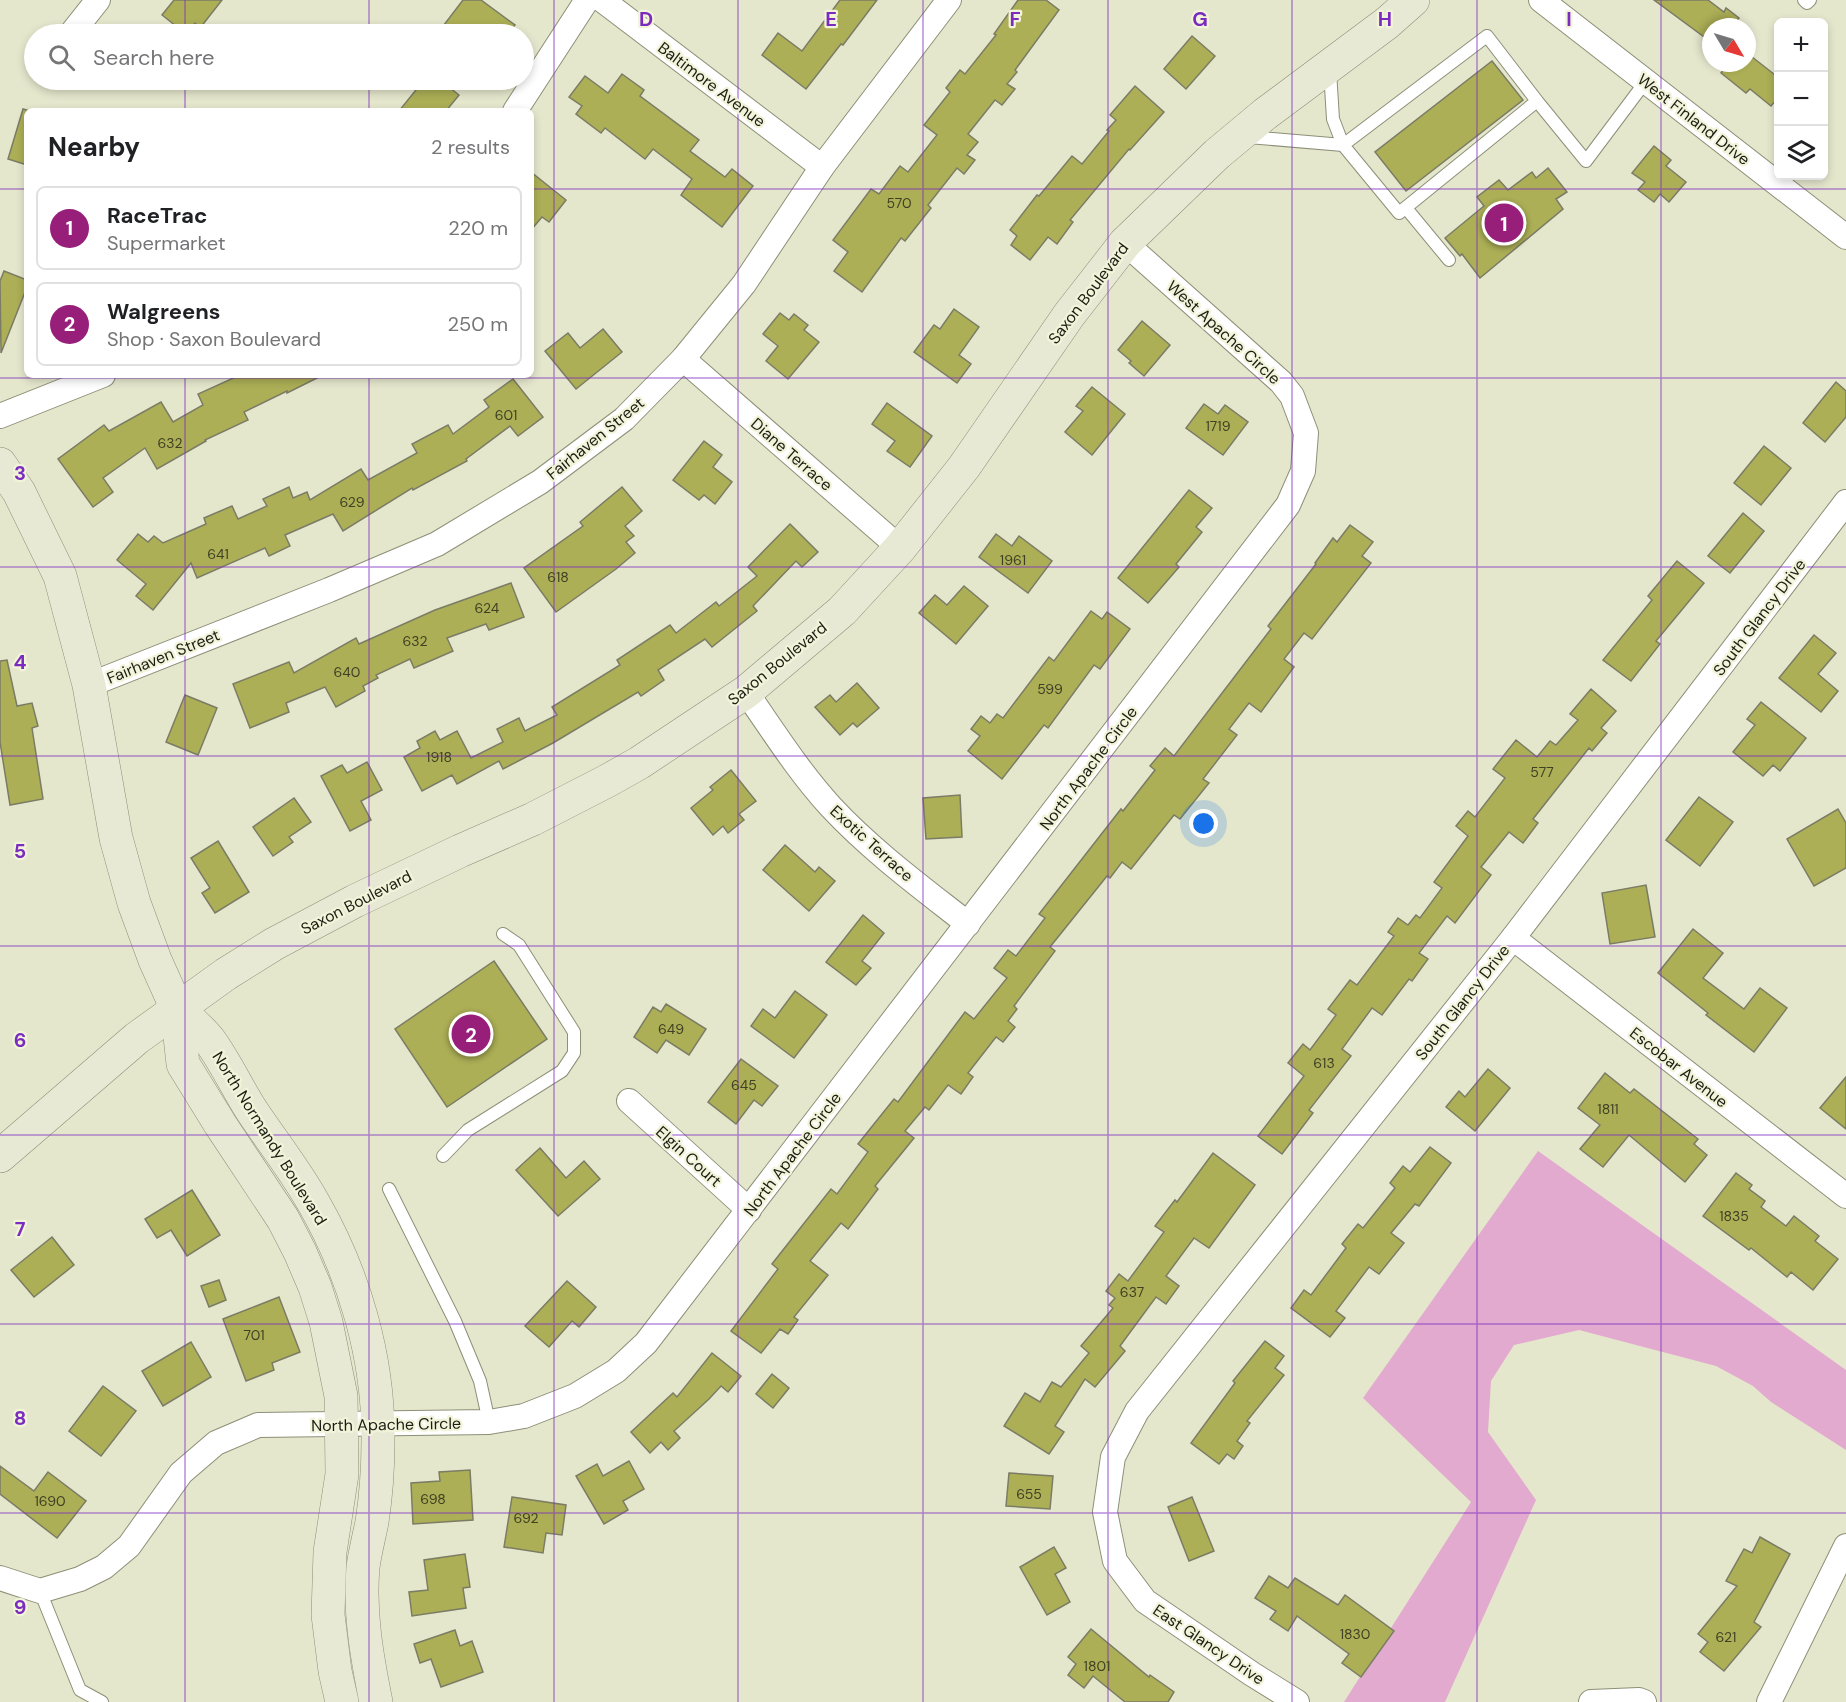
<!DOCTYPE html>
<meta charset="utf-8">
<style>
body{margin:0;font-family:"DM Sans",sans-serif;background:#f6f6f6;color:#202124}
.controls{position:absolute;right:18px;top:18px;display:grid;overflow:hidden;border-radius:9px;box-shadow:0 3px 9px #0003}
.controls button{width:54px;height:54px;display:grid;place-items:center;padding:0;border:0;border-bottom:2px solid #e0e0e0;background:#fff;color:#202124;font:30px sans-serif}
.compass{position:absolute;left:1702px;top:18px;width:54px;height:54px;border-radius:50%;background:#fff;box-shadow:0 3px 9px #0003;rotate:128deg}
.you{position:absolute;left:1204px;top:824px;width:21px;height:21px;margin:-15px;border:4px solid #fff;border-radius:50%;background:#1a73e8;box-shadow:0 0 0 9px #1a73e833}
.badge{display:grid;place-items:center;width:39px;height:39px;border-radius:50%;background:#971f7a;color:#fff;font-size:20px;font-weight:700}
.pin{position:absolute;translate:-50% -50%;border:3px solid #fff;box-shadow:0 2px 6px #0006}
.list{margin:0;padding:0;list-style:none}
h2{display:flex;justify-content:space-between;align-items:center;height:78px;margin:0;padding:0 24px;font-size:26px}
h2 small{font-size:20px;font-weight:400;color:#757577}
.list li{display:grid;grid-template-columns:39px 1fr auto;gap:18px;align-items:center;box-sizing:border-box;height:84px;margin:0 12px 12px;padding:0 12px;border:2px solid #e0e0e0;border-radius:9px}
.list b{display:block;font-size:22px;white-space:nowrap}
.list p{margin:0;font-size:20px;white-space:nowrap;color:#757577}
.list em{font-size:20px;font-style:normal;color:#757577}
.icon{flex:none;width:33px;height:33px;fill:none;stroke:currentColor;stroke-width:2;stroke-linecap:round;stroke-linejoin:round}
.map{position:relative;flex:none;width:1846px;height:1702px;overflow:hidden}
.search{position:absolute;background:#fff;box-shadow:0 3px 9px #0003;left:24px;top:24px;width:510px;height:66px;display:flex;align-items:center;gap:15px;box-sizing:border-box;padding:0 21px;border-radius:33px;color:#757577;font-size:22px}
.panel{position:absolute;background:#fff;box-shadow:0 3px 9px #0003;left:24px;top:108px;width:510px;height:270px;border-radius:9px}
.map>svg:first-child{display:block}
.green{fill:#e2aacf}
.building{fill:#acaf55;stroke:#7b7c65;stroke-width:1.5}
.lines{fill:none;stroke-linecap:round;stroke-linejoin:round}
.lane-casing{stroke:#8d8f77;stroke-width:14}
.street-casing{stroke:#8d8f77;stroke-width:26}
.secondary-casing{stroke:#8d8f77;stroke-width:34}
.lane{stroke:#fff;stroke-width:12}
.street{stroke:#fff;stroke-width:24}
.secondary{stroke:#e8e9d4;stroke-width:33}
.grid{fill:none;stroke:#7b2cbf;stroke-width:1.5;stroke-opacity:0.55}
.labels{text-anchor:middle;stroke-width:4.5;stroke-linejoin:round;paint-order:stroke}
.number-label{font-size:14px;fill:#404124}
.street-label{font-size:16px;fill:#1c1c13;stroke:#f2f4da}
.grid-label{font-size:20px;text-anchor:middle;font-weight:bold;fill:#7b2cbf;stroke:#f2f4da;stroke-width:4.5;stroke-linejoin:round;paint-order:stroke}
</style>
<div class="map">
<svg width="1846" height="1702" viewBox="0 0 1846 1702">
<rect width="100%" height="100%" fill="#e5e7cd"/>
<!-- green -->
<path class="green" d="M1538,1151l308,219v80l-75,-48 -18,-16 -37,-20 -137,-36 -65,15 -23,36 -3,51 48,68 -91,202h-101l127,-200 -108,-104z"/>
<!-- building -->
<g class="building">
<path d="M174,0h48l-22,28 -5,-5 -9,11 -24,-19z"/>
<path d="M463,0h18l34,25 -7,9h-71z"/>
<path d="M840,0h37l-34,45 -2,-1 -35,45 -44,-34 16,-22 24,18z"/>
<path d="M1018,0h28l13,10 -44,60 2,2 -10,12 8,5 -13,16 -7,-5 -27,34 10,8 -11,13 8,5 -11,14 -7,-6 -29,37 3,3 -26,33 -4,-3 -39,54 -28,-21 14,-19 -15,-12 38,-51 8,5 21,-28 8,6 29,-37 -13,-10 26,-33 -4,-4 14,-18 5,4 31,-39 -2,-1z"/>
<path d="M1654,0h54l16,12 2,-4 13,10 -3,3 8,6h-33v15z"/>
<path d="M1192,36l23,20 -29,33 -22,-20z"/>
<path d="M1747,53l32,25v19l-8,9 -21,-17 -4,4 -25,-20 8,-10h18z"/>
<path d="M1492,61l31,39 -117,91 -31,-39z"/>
<path d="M622,74l22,16 -4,6 59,44 -9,11 35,26 7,-8 21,17 -31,41 -41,-32 11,-16 -39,-30 -8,10 -40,-31 -4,5 -25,-19 6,-8 -13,-9 16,-21 23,17z"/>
<path d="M424,80h16l19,15 -13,16h-47z"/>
<path d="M1135,86l29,26 -34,38 -1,-1 -59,71 3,2 -16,22 -9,-7 -18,23 -19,-15 6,-9 -7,-6 27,-35 2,1 33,-40 10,8 27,-33 -2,-1 9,-10 -6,-5z"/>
<path d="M23,109l4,1v55l-19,-6z"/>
<path d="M1654,146l17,14 -5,6 20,16 -17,20 -9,-8 -6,8 -16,-12 7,-8 -13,-9z"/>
<path d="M1548,168l19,24 -11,7 7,10 -83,69 -18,-24 -2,2 -15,-18 39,-32 -7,-9 22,-17 9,10 24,-18 4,6z"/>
<path d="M531,172l35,28 -17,22 -7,-5 -11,13z"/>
<path d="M4,271l23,9v7l-26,66 -1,-72z"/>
<path d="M954,309l25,18 -20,28 12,9 -14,19 -43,-31 20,-27 6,4z"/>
<path d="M780,313l9,7 5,-6 14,11 -4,5 15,12 -31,37 -22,-18 12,-15 -15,-12z"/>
<path d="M1142,321l28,24 -26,31 -15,-13 2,-2 -13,-11z"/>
<path d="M603,329l19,23 -46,37 -31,-38 23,-18 12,15z"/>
<path d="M240,375h83l-36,18v-2l-43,21 4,8 -43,20 1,1 -49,28 -12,-21 -42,30 10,14 -20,15 -35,-48 46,-34 5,6 52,-29 12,20 30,-17 -5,-11z"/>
<path d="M513,379l30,38 -25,19 -8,-10 -44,33 1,2 -54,29 -1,-2 -69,43 -10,-17 -48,21 5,11 -21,10 -4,-8 -68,30 -6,-15 -38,47 -17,-14 10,-12 -29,-24 21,-26 10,8 6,-6 9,7 43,-19 -2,-6 28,-12 6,13 29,-13 -4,-7 26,-12 4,11 14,-6 3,8 51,-31 7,11 49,-27 -5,-9 36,-19 5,9 36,-27 -5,-7z"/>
<path d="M1836,382l10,9v26l-21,25 -22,-19z"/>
<path d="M1092,387l33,27 -33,41 -27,-23 18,-21 -7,-5z"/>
<path d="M887,403l45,33 -22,31 -23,-16 8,-10 -23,-17z"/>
<path d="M1204,404l14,10 7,-9 23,17 -25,33 -37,-27z"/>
<path d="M704,441l18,14 -9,12 19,15 -17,22 -11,-9 -5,5 -26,-20z"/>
<path d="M1764,446l27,22 -30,37 -27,-22z"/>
<path d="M622,487l20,24 -17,15 9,10 -8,6 9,11 -19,16 -60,43 -32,-44 59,-42 -3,-4z"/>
<path d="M1189,490l23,18 -16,19 6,5 -26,32 3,3 -31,36 -30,-25z"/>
<path d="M1743,513l21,18 -34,42 -22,-17z"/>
<path d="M790,524l28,28 -16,15 -6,-6 -43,45 4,5 -45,36 -7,-8 -47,31 6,10 -23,16 -3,-4 -85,51 -50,26 -4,-8 -42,23 -5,-9 -30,16 -18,-34 16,-9 -3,-7 18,-10 5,9 17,-9 14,27 32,-16 -6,-13 22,-11 6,13 32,-16 -5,-8 68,-42 -3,-5 53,-35 6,8 40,-31 3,4 38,-30 -9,-9z"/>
<path d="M1350,525l23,17 -11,14 9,7 -59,76 -8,-6 -20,26 10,8 -33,45 -12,-9 -20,26 8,6 -34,44 6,4 -29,36 -6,-4 -43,54 -9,-7 -12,16 -3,-2 -57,71 5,4 -41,55 3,3 -9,12 7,6 -12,15 -7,-5 -28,36 5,4 -12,17 -13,-9 -19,25 -4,-3 -20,24 9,7 -39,48 3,3 -30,40 -7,-6 -31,38 18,14 -34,42 4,3 -10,14 -8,-5 -19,24 -30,-22 47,-62 -6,-5 59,-75 6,5 31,-42 -10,-8 36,-45 4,3 67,-90 9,7 33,-41 -13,-10 14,-18 8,6 29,-38 -6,-4 82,-105 2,2 32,-41 -5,-4 15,-18 9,8 97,-127 -3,-3 48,-62 -1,-1 18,-25 4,4z"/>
<path d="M996,534l16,12 7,-10 33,25 -24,32 -49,-36z"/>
<path d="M1677,561l27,22 -48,58 4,3 -29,37 -28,-21 49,-60 -4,-4z"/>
<path d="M511,583l13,34 -35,13 -3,-6 -39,14 6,13 -39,17 -4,-9 -34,16 2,3 -15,8 2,5 -29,16 -11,-20 -39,16 3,9 -39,16 -17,-44 56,-22 5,11 62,-35 3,6 76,-34z"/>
<path d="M964,586l24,20 -32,38 -37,-31 16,-18 12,10z"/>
<path d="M1091,611l11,8 5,-7 23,17 -30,40 -6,-4 -46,63 -4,-3 -42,54 -34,-28 12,-15 -9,-7 10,-13 9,7 7,-9 6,4 46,-61 5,4z"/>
<path d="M1814,635l22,18 -18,21 20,17 -17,21 -42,-34z"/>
<path d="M7,660l10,46 15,-3 6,23 -6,2 11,71 -33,6 -10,-63v-81z"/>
<path d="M857,683l22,25 -22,19 -4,-4 -13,12 -25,-28 15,-12 6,7z"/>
<path d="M1591,689l25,22 -15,17 6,5 -15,18 -3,-3 -56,71 5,4 -15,20 -14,-11 -28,35 10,8 -36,48 -8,-7 -28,37 9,6 -16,22 -3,-2 -27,36 -10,-7 -30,41 9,7 -42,54 4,3 -31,41 -24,-18 46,-60 -16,-13 15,-19 7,6 26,-35 -8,-6 22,-29 7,5 37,-49 -6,-4 10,-14 10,7 8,-10 4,3 22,-30 -8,-6 34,-46 -12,-10 12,-15 7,6 30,-39 -12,-9 23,-29 21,17 13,-16 6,4 22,-25 -8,-6z"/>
<path d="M185,695l32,13 -19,47 -32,-13z"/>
<path d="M1761,702l45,36 -26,33 -7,-6 -10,11 -30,-24 22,-27 -8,-6z"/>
<path d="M367,762l15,28 -21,11 10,19 -21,11 -29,-55 21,-11 5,8z"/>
<path d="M731,770l25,31 -17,13 5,6 -16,13 -5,-7 -10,9 -22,-27 22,-18 -3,-3z"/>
<path d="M960,795l2,42 -36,2 -3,-41z"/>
<path d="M1699,797l34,25 -33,44 -34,-26z"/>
<path d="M294,798l17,24 -22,15 4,5 -20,14 -20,-29z"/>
<path d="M1838,809l8,14v45l-32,18 -27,-47z"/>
<path d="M218,841l31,51 -34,21 -13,-20 8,-5 -19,-30z"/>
<path d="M785,845l30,27 4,-5 16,14 -26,30 -46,-41z"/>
<path d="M1646,885l9,52 -45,7 -8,-51z"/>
<path d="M863,915l21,18 -22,28 9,7 -15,17 -30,-23z"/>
<path d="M1693,929l30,24 -20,25 41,31 16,-21 27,20 -33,44 -48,-37 2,-2 -50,-40z"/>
<path d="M494,961l53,78 -100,68 -52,-78z"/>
<path d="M795,991l32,24 -33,43 -43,-32 12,-17 12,9z"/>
<path d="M666,1004l40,25 -17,26 -23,-15 -9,13 -23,-16 19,-30 8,5z"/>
<path d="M741,1059l37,27 -16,20 -8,-6 -18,24 -28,-22z"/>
<path d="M1488,1069l22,19 -35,43 -29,-24 13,-16 6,6z"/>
<path d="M1605,1073l25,20 4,-4 64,50 -4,5 13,11 -22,27 -56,-47 -26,32 -23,-18 20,-24 -22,-17z"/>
<path d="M1846,1077v52l-26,-21z"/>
<path d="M1430,1147l21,16 -32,43 -4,-2 -24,29 13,10 -25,31 -10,-7 -33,44 9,7 -15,19 -39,-29 13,-18 7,5 35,-47 -4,-4 16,-20 5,4 32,-40 -5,-5 13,-17 7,6z"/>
<path d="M540,1148l26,30 18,-17 16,18 -42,37 -42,-46z"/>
<path d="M1213,1153l42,32 -46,63 -15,-10 -28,38 13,10 -13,18 -10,-7 -36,49 5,5 -30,36 -10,-8 -30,47 9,6 -15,22 -45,-28 21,-33 15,9 12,-20 9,5 28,-34 -8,-7 32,-38 -4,-3 6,-7 -9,-7 13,-17 9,7 36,-49 -9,-6 20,-26 2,2z"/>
<path d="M1736,1173l16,12 -3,4 16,12 -4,6 25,19 8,-10 25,20 -4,5 23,18 -25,31 -22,-18 -4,5 -36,-29 -2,2 -46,-34z"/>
<path d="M192,1190l28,45 -33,21 -16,-26 -14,8 -12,-19z"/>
<path d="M52,1237l22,28 -40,32 -23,-27z"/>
<path d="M219,1280l7,20 -17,7 -8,-21z"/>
<path d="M567,1281l29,26 -17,20 -7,-6 -23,26 -24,-21z"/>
<path d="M279,1297l21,55 -28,11 2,7 -28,11 -23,-62z"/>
<path d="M1265,1341l19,15 -9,12 9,7 -37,46 3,2 -13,18 6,5 -9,13 -7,-5 -8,10 -28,-21 44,-60 -2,-2z"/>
<path d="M191,1342l20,35 -48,29 -21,-35z"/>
<path d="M712,1353l29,23 -13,16 -7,-6 -12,13 -35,32 6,7 -12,12 -7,-8 -11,11 -19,-21 42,-39 4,4z"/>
<path d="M772,1374l17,14 -16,20 -17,-14z"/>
<path d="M103,1386l33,25 -35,45 -32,-25z"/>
<path d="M629,1461l15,28 -21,12 5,9 -24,14 -28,-48 21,-12 6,12z"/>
<path d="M0,1466l34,25 14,-19 38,29 -29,37 -57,-44z"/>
<path d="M470,1470l3,50 -60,4 -2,-41 29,-2 -1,-9z"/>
<path d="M1009,1473l44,3 -3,33 -44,-3z"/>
<path d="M512,1497l54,8 -4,30 -16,-2 -3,20 -39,-6z"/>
<path d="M1192,1497l22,54 -25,10 -21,-54z"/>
<path d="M1760,1537l30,17 -36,68 7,5 -37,44 -24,-19 8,-10 -10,-8 39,-48 -11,-5 18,-32 8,4z"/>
<path d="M1054,1547l12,21 -11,6 15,28 -23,13 -27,-48z"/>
<path d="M465,1554l5,33 -7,1 3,20 -54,8 -3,-24 19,-2 -4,-30z"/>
<path d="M1269,1576l19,12 7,-10 43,27 7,-10 49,36 -33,46 -19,-14 7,-9 -52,-38 -9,15 -18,-12 6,-8 -21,-13z"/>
<path d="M1091,1629l58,48 1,-2 24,17 -6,10h-43l-32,-26 -9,12 -16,-13 8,-11 -8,-7z"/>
<path d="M455,1630l5,16 12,-5 11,31 -42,15 -10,-28 -11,4 -6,-19z"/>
</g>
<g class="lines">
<!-- lane casing -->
<g class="lane-casing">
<g id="lane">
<path d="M1804,0l3,3 3,-3"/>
<path d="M1537,101l-50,-65 -144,109 56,68 138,-112 49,60 60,-80"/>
<path d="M1248,137l95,8 -10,-26 -3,-48"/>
<path d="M1406,208l43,52"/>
<path d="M443,1156l25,-26 94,-59 12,-18v-21l-55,-87 -16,-11"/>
<path d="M389,1189l66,132 25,60 9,41"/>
<path d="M40,1591l40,99 22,12"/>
</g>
</g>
<!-- street casing -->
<g class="street-casing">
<g id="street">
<path d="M602,0l220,167"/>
<path d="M1541,0l305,237"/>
<path d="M71,34l27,-34"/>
<path d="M515,111l72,-111"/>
<path d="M683,359l217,189"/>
<path d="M0,416l103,-41"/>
<path d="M89,685l240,-95 108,-46 103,-62 84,-63 59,-60 61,-75 78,-117 127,-167"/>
<path d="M746,692c27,39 53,80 85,115 41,44 90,80 137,117"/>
<path d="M1513,938l333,258"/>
<path d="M629,1101l120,109"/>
<path d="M0,1578l40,13 40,-12 24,-12 25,-21 52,-73 35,-30 42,-18 231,-3 35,-6 51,-20 41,-25 30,-28 642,-838 15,-34 3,-38 -14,-37 -11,-14 -156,-139"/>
<path d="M1297,1702l-45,-28 -107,-73 -30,-40 -10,-49 8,-55 24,-46 376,-473 333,-436"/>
<path d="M1591,1702l48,-2 5,2"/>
<path d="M1769,1702l77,-156"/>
</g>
</g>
<!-- secondary casing -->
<g class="secondary-casing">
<g id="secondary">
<path d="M0,464l19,28 41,84 29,109 27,153 18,65 21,57 22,49 6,55 37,60 63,95 17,33 15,35 11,35 15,74 1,78 -12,78 -2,63 7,56 7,31"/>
<path d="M177,1009c11,10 24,20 33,32 16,22 27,47 42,70 20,30 43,59 61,91 41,71 66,156 65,239 0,26 -2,55 -6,81 -3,15 -7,30 -9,45 -4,46 4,90 13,135"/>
<path d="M0,1156l137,-118 89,-64 48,-30 81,-43 105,-50 73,-32 74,-38 32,-18 107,-71 96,-81 58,-63 64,-81 105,-152 56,-72 92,-89 48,-40 122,-91 26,-23"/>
</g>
</g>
<!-- lane -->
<use href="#lane" class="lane"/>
<!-- street -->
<use href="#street" class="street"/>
<!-- secondary -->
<use href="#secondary" class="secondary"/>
</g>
<!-- grid -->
<path class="grid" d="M185,0v34M369,0v34M554,0v1702M738,0v1702M923,0v1702M1108,0v1702M1292,0v1702M1477,0v1702M1661,0v1702M185,80v31M369,80v31M0,189h27M531,189h1315M185,375v1327M369,375v1327M0,378h1846M0,567h1846M0,756h1846M0,946h1846M0,1135h1846M0,1324h1846M0,1513h1846"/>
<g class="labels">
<!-- number labels -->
<g class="number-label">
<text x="899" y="208">570</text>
<text x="506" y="420">601</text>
<text x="1218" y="431">1719</text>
<text x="170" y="448">632</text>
<text x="352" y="507">629</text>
<text x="218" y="559">641</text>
<text x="1013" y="565">1961</text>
<text x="558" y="582">618</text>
<text x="487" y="613">624</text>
<text x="415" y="646">632</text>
<text x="347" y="677">640</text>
<text x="1050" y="694">599</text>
<text x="439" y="762">1918</text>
<text x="1542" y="777">577</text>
<text x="671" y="1034">649</text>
<text x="1324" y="1068">613</text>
<text x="744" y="1090">645</text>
<text x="1608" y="1114">1811</text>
<text x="1734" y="1221">1835</text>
<text x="1132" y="1297">637</text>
<text x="254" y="1340">701</text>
<text x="1029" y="1499">655</text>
<text x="433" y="1504">698</text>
<text x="50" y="1506">1690</text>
<text x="526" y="1523">692</text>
<text x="1355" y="1639">1830</text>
<text x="1726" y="1642">621</text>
<text x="1097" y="1671">1801</text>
</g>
<!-- street labels -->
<g class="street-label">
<text transform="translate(712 84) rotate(37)" y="6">Baltimore Avenue</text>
<text transform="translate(1694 119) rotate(38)" y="6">West Finland Drive</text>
<text transform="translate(1088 293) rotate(-53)" y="6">Saxon Boulevard</text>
<text transform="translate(1224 332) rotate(42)" y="6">West Apache Circle</text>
<text transform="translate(595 438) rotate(-39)" y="6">Fairhaven Street</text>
<text transform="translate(792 454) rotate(41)" y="6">Diane Terrace</text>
<text transform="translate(1759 617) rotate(-53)" y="6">South Glancy Drive</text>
<text transform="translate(163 656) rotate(-22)" y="6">Fairhaven Street</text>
<text transform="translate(777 663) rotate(-39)" y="6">Saxon Boulevard</text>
<text transform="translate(1088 768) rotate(-53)" y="6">North Apache Circle</text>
<text transform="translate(872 843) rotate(42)" y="6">Exotic Terrace</text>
<text transform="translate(356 902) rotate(-27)" y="6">Saxon Boulevard</text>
<text transform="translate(1462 1002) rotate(-52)" y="6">South Glancy Drive</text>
<text transform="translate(1679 1067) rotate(38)" y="6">Escobar Avenue</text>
<text transform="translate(270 1138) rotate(58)" y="6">North Normandy Boulevard</text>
<text transform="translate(792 1154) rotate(-53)" y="6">North Apache Circle</text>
<text transform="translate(689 1156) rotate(42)" y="6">Elgin Court</text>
<text transform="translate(386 1424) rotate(-1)" y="6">North Apache Circle</text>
<text transform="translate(1209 1644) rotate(34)" y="6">East Glancy Drive</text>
</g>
</g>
<g class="grid-label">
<text x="646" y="26">D</text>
<text x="831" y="26">E</text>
<text x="1015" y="26">F</text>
<text x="1200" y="26">G</text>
<text x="1385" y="26">H</text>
<text x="1569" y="26">I</text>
<text x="20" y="480">3</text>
<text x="20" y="669">4</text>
<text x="20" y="858">5</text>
<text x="20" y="1047">6</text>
<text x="20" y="1236">7</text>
<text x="20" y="1425">8</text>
<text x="20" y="1614">9</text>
</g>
</svg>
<div class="controls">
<button>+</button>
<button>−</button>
<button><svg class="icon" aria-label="layers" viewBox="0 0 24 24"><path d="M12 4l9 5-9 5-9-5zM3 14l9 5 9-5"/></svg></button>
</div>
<svg class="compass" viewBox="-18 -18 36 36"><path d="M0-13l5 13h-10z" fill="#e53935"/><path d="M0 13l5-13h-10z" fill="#757577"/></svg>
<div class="you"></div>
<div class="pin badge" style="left:1504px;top:223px">1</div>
<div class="pin badge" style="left:471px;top:1034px">2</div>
<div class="search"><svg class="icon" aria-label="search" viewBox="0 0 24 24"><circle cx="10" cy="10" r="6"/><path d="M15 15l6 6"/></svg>Search here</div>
<section class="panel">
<h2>Nearby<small>2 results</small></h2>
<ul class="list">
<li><span class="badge">1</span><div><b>RaceTrac</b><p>Supermarket</p></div><em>220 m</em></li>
<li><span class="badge">2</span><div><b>Walgreens</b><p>Shop · Saxon Boulevard</p></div><em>250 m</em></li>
</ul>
</section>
</div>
